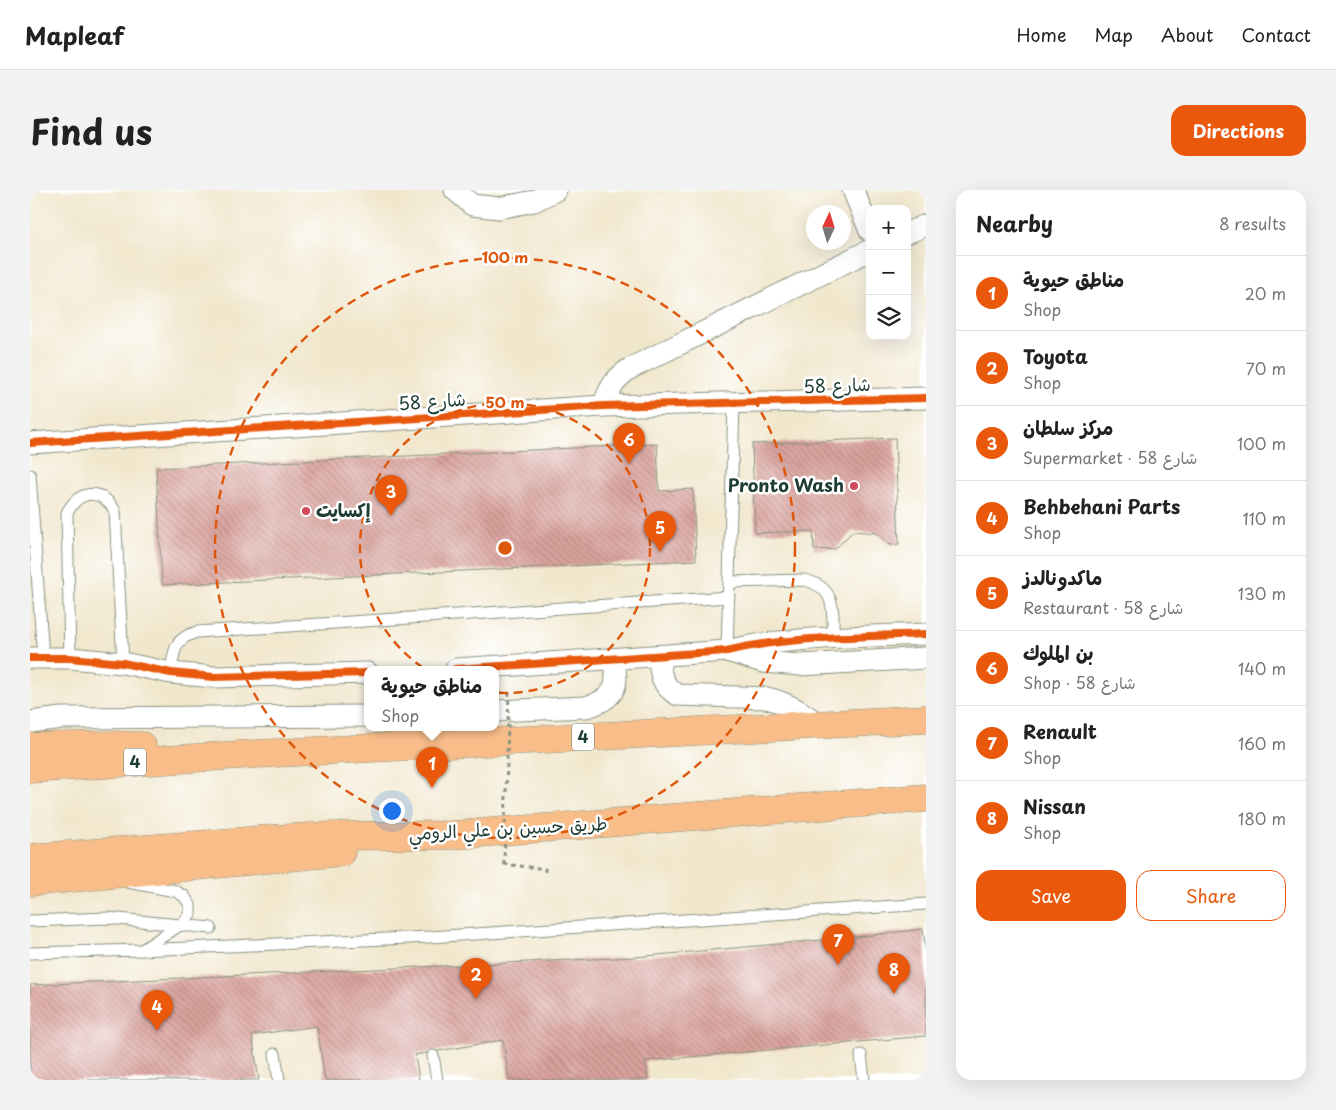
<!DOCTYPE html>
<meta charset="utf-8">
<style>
body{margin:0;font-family:"Playpen Sans","Playpen Sans Arabic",sans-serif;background:#f2f2f2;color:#222}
.controls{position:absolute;right:15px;top:15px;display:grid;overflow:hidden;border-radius:10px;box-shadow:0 5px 20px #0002}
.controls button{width:45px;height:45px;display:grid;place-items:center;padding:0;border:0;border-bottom:1px solid #e0e0e0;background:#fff;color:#222;font:25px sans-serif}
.compass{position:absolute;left:776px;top:15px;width:45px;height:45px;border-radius:50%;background:#fff;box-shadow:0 5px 20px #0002;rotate:4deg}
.you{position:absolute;left:361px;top:620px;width:18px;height:18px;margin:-12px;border:4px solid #fff;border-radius:50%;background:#1a73e8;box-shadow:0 0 0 8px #1a73e833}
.badge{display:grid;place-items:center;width:32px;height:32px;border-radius:50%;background:#ea580c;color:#fff;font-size:16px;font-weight:700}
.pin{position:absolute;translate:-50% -41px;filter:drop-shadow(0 1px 2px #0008)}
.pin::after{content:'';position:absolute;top:26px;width:18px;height:15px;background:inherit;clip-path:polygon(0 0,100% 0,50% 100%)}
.popup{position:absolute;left:334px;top:476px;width:135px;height:65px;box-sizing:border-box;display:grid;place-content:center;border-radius:10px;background:#fff;filter:drop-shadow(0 1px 4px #0005);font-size:16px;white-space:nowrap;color:#767676}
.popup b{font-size:19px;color:#222}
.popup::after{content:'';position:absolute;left:50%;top:100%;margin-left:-10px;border:10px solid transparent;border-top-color:#fff}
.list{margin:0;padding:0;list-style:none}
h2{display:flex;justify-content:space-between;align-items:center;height:65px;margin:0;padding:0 20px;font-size:21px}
h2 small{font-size:16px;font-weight:400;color:#767676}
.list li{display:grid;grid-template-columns:32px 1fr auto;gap:15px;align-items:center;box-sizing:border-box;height:75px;padding:0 20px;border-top:1px solid #e0e0e0}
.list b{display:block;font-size:19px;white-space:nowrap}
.list p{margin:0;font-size:16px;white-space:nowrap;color:#767676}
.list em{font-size:16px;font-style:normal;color:#767676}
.actions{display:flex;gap:10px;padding:15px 20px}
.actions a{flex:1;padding:11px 0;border:1px solid #ea580c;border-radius:15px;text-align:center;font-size:18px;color:#ea580c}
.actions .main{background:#ea580c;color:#fff}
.icon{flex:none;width:28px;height:28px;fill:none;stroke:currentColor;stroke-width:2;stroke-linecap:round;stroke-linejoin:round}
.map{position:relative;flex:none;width:896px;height:890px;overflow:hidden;border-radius:15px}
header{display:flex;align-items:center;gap:30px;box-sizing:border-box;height:70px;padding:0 25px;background:#fff;border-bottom:1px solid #e0e0e0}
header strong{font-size:24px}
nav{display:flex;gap:28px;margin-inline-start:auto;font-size:18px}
.intro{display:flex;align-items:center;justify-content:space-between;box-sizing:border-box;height:120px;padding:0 30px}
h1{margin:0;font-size:35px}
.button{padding:12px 22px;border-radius:15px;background:#ea580c;color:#fff;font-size:18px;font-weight:700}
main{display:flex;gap:30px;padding:0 30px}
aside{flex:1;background:#fff;border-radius:15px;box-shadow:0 5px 20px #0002}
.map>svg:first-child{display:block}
.building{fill:url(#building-back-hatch)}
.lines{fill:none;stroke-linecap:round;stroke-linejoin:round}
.service-casing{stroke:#889280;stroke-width:13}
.minor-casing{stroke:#889280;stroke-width:23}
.trunk-casing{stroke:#889280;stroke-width:29}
.path{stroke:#889280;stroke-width:3;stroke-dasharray:4 4;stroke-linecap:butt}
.service{stroke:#fff;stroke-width:11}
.minor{stroke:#fff;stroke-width:21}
.trunk{stroke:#f8bd89;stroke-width:28}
.path-bridge{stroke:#889280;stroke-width:3;stroke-dasharray:4 4;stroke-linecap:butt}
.cycleway-casing{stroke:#fff;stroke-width:11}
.cycleway{stroke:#e8590c;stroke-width:8}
.ring{fill:none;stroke:#de580e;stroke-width:2.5;stroke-dasharray:9 6}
.poi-dot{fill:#d1495b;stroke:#fff;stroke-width:2}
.labels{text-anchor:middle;stroke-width:5;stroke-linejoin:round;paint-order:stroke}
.shield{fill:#fff;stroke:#627771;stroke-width:1}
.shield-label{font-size:16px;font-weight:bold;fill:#1f3d34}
.street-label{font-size:18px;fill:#1f3d34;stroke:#fff}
.poi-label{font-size:18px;font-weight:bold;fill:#1f3d34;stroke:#fff;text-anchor:end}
.centre{fill:#de580e;stroke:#fff;stroke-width:2.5}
.ring-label{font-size:15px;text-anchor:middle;font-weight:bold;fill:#de580e;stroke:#fff;stroke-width:5;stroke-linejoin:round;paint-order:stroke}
</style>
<header>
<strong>Mapleaf</strong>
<nav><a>Home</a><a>Map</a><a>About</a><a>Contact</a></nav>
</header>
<div class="intro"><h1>Find us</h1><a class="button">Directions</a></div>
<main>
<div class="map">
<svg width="896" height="890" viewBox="0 0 896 890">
<defs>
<pattern id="building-back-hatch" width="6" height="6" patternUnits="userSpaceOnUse" patternTransform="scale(1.25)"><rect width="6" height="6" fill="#dba29c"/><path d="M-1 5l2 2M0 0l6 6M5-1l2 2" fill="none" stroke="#b18580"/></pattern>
</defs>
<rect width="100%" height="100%" fill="#fff"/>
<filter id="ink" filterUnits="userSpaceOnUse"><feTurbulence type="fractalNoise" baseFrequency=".02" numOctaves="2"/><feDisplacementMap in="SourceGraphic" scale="10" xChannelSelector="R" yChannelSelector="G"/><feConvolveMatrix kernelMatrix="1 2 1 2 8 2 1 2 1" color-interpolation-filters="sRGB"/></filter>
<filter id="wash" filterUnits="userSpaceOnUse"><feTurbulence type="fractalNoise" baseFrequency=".0096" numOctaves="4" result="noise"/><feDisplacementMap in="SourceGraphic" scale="20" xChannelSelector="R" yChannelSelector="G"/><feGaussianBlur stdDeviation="1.12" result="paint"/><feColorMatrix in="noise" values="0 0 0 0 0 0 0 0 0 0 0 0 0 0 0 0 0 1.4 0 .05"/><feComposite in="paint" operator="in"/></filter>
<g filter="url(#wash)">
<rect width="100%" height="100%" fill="#f1e7cd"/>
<g id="blocks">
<!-- building -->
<g class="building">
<path d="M865,248l4,106 -9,1 -13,-12 -24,-2 -18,18 -21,1 -1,-19 -58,2 -3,-89z"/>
<path d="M627,254l2,47 34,-2 3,71 -534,25 -6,-117z"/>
<path d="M893,739l3,24v83l-281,25 3,19h-139l-6,-40 -88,15 4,25h-94l-8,-54 -65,9 7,45h-229v-95l605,-28 221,-20z"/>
</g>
</g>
</g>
<g filter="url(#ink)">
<use href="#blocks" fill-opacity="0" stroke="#889280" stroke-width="1"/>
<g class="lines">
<!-- service casing -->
<g class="service-casing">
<g id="service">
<path d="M0,285l13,182"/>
<path d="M700,392l74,-2c33,7 29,32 29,59"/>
<path d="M697,461l7,-247"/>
<path d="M40,468l-3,-145c12,-24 34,-25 48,-2l8,152"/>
<path d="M141,483c3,-22 2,-34 26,-41l532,-35"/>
<path d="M98,692l47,9 9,5 6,9v9l-7,9 -41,27"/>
<path d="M0,731l78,-3 103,10"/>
<path d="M0,763l112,-3 288,-13 496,-33"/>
<path d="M245,864l4,26"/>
<path d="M831,865l3,25"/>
<path d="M403,866l4,24"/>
</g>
</g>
<!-- minor casing -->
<g class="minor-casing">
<g id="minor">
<path d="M425,0l17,15 27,3 35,-7 22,-11"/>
<path d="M823,0l17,41"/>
<path d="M877,43l19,-8"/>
<path d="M573,216c7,-19 11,-27 28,-38l239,-118"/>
<path d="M0,253l573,-37 323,-8"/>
<path d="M697,461l36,11 37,3 126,-7"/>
<path d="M629,466c1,17 2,30 19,39l89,3c20,5 35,13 50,26"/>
<path d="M0,468h40l53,5 48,10 43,4 154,-4"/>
<path d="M426,479l271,-18c62,-15 135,-14 199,-17"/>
<path d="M466,521l90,-4c27,-7 36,-21 26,-48"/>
<path d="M0,532l32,-4 306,-2"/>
</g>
</g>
<!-- trunk casing -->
<g class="trunk-casing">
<g id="trunk">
<path d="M0,557l79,-2 33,1"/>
<path d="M0,579l210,-14 686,-36"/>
<path d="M0,668l242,-19 61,-3 121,-1 472,-37"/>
<path d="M0,692l311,-30"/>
</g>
</g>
<!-- path -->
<path class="path" d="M474,674l41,5v6"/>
<!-- service -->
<use href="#service" class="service"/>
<!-- minor -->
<use href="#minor" class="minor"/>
<!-- trunk -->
<use href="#trunk" class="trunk"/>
<!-- path-bridge -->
<path class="path-bridge" d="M474,674l5,-174"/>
<!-- cycleway casing -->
<g class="cycleway-casing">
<g id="cycleway">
<path d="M0,253l573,-37 323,-8"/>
<path d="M0,468h40l53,5 48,10 43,4 154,-4"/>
<path d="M426,479l271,-18c62,-15 135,-14 199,-17"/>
</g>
</g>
<!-- cycleway -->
<use href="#cycleway" class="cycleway"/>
</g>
</g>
<!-- distance rings -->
<g class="ring">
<circle cx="475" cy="358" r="145"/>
<circle cx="475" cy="358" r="290"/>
</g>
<!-- markers -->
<g class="poi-dot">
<circle cx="824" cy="296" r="5"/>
<circle cx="276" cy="321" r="5"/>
</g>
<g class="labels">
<!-- shield labels -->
<g class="shield">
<rect x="542" y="533.5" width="22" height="27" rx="4"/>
<rect x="94" y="558.5" width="22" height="27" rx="4"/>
</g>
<g class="shield-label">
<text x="553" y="553">4</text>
<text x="105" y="578">4</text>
</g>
<!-- street labels -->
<g class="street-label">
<text transform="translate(807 196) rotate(-2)" y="6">شارع 58</text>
<text transform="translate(402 212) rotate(-4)" y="6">شارع 58</text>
<text transform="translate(478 639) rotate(-3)" y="6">طريق حسين بن علي الرومي</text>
</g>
<!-- poi labels -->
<g class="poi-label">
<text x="814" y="302">Pronto Wash</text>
<text x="286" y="327" text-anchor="start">إكسايت</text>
</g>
</g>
<circle cx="475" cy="358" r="8" class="centre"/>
<g class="ring-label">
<text x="475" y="73">100 m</text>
<text x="475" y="218">50 m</text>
</g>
</svg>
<div class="controls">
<button>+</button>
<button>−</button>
<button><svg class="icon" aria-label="layers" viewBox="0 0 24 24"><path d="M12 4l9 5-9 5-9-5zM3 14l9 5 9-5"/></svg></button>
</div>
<svg class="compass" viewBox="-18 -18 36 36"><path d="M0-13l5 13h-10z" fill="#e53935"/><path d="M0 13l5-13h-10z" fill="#767676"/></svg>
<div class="you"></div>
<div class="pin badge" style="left:402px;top:598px">1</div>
<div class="popup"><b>مناطق حيوية</b>Shop</div>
<div class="pin badge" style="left:446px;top:809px">2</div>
<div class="pin badge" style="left:361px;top:326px">3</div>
<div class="pin badge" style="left:127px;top:841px">4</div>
<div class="pin badge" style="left:630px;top:362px">5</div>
<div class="pin badge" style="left:599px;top:274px">6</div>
<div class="pin badge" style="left:808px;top:775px">7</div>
<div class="pin badge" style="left:864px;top:804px">8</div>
</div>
<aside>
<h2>Nearby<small>8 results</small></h2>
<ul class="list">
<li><span class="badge">1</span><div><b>مناطق حيوية</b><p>Shop</p></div><em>20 m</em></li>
<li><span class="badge">2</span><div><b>Toyota</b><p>Shop</p></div><em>70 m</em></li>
<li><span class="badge">3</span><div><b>مركز سلطان</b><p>Supermarket · شارع 58</p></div><em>100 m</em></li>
<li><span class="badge">4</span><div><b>Behbehani Parts</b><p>Shop</p></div><em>110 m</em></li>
<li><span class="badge">5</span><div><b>ماكدونالدز</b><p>Restaurant · شارع 58</p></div><em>130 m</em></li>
<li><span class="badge">6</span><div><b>بن الملوك</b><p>Shop · شارع 58</p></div><em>140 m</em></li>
<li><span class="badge">7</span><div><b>Renault</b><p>Shop</p></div><em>160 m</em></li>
<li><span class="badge">8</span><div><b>Nissan</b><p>Shop</p></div><em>180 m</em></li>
</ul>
<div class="actions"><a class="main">Save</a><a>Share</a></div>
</aside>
</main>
